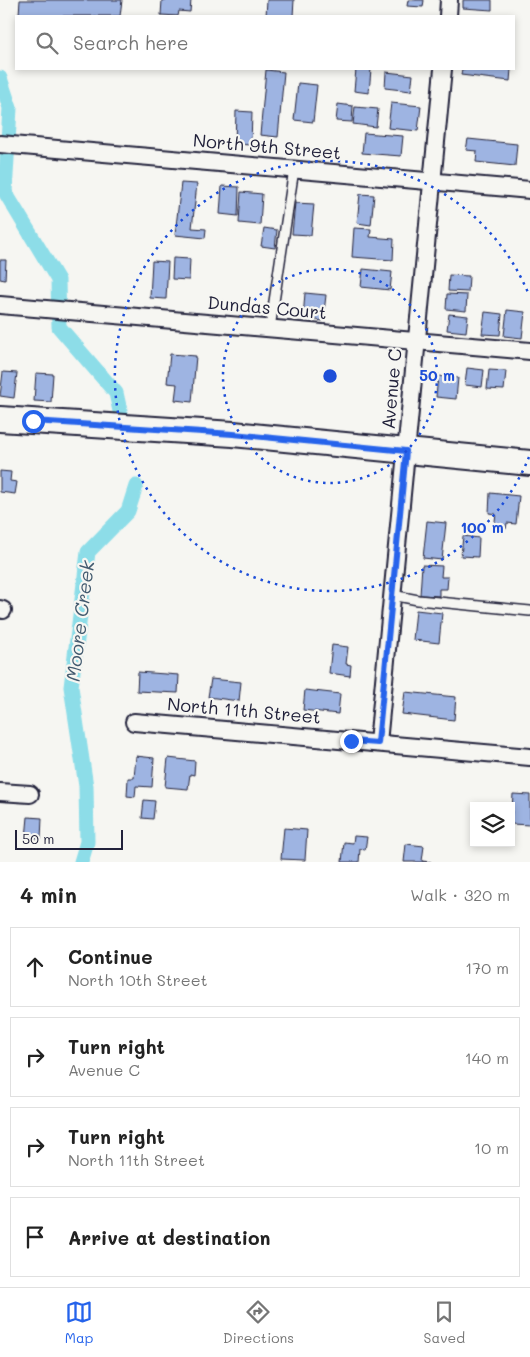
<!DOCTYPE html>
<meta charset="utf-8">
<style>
body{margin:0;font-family:Mali,sans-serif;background:#f6f6f6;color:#222}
.controls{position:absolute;right:15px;bottom:15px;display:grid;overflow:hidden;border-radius:0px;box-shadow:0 2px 8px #0003}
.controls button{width:45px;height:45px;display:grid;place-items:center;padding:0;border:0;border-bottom:1px solid #e0e0e0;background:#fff;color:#222;font:25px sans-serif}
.scale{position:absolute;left:15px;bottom:12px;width:108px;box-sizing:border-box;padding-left:5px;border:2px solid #22223b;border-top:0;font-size:14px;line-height:18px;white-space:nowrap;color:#22223b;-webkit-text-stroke:4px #f6f6f2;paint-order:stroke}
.stop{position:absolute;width:15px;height:15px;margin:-11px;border:4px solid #2563eb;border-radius:50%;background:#fff}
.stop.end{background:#2563eb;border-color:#fff;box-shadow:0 1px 5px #0008}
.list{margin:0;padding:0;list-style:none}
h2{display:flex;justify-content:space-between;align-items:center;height:65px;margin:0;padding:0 20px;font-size:21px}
h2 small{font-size:16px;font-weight:400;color:#767676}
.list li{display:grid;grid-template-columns:32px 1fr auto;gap:15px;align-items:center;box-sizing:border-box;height:80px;margin:0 10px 10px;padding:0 10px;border:1px solid #e0e0e0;border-radius:0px}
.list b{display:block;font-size:19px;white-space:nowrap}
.list p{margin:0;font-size:16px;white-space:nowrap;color:#767676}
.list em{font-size:16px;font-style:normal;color:#767676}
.icon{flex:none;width:28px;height:28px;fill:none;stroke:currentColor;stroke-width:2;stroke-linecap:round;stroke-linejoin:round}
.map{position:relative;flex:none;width:530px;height:862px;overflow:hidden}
.search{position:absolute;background:#fff;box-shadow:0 2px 8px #0003;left:15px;right:15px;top:15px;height:55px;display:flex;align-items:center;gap:12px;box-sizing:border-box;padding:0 18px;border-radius:0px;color:#767676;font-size:19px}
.sheet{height:425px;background:#fff}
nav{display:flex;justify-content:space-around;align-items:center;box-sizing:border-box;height:70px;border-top:1px solid #e0e0e0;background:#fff;font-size:14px;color:#767676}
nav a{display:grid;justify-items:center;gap:2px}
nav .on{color:#2563eb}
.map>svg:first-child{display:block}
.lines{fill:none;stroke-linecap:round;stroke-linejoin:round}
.canal{stroke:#8ddde8;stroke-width:15}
.building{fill:#9eb4e2;stroke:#22223b}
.lane-casing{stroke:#22223b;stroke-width:12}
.street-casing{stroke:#22223b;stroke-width:20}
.secondary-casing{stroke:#22223b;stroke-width:28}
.lane{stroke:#f6f6f2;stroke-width:9}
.street{stroke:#f6f6f2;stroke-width:16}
.secondary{stroke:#f6f6f2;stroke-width:24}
.route{stroke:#2563eb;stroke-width:6}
.ring{fill:none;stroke:#1d4ed8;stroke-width:2.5;stroke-dasharray:2.5 5}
.labels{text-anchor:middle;stroke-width:4.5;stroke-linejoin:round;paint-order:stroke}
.street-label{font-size:18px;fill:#22223b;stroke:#f6f6f2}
.water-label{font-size:19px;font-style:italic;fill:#425a6f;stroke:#f6f6f2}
.centre{fill:#1d4ed8;stroke:#f6f6f2;stroke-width:2.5}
.ring-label{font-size:15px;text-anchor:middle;font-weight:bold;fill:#1d4ed8;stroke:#f6f6f2;stroke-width:4.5;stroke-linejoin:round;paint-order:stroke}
</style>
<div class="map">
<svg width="530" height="862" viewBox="0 0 530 862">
<rect width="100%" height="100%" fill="#f6f6f2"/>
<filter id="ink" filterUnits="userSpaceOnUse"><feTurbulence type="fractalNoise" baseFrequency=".02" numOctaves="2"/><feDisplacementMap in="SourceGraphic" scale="10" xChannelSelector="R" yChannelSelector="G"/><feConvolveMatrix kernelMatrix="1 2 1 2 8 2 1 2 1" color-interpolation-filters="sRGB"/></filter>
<g filter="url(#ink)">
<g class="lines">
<!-- canal -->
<g class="canal">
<path d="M0,78l10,30 -5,84 53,88 1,47 57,66 4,18"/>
<path d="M81,862l6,-20 -1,-56 -15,-99 17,-135 40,-41 8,-25"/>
</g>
</g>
<!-- building -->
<g class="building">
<path d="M20,0h102l-2,16h-75l-26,-2z"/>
<path d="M162,0h29l-1,12 -11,-1 -1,5 -17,-1z"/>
<path d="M267,0h27l-1,16h-27z"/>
<path d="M408,0h16l-1,7 -16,-1z"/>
<path d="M463,0h29v10l-29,-2z"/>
<path d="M356,69h15l-2,24 -15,-2z"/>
<path d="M462,69h49l-1,12 -49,-6z"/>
<path d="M266,70l18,2 -6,65 -18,-2z"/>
<path d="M386,72l27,3 -2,16 -26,-3z"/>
<path d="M298,83l19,2 -4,37 -19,-2z"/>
<path d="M391,103l30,3 -3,25 -30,-3z"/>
<path d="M338,104l15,2 -1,16 -16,-1z"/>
<path d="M355,107l23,2 -2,18 -23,-3z"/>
<path d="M236,111l16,1 -1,33 -16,-1z"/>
<path d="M364,133l39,3 -2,20 -39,-3z"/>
<path d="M468,139l49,5 -2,22 -39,-4 1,-11 -11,-1z"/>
<path d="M181,183l16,1 -5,44 14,1 -1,9 -30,-3z"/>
<path d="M222,186l17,1 -1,29 -18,-2z"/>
<path d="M241,192l21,2 -2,31 -21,-2z"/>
<path d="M360,194l14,1 -3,30 -14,-2z"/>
<path d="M295,203l19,1 -3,31 -19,-1z"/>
<path d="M264,228l13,2 -2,18 -14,-2z"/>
<path d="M354,228l17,1 -1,8 24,2 -1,21 -41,-3z"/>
<path d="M173,258l17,1 -1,21 -17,-1z"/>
<path d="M0,260h6l-1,20 -5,-1z"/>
<path d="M152,261l16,1 -2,37 -16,-1z"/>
<path d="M363,269l29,3 -2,18 -29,-3z"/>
<path d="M449,275l20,1 -1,16 -20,-1z"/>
<path d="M305,293l21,2 -3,26 -20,-3z"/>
<path d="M447,294l20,1 -1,16 -20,-2z"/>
<path d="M507,310l18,2 -3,26 -18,-2z"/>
<path d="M485,312l17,2 -2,21 -18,-1z"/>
<path d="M449,314l19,2 -2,16 -19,-2z"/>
<path d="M170,354l26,2 -4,46 -17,-2 2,-16 -10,-1z"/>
<path d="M467,368l17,2 -2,17 -17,-2z"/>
<path d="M489,370l17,1 -2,19 -17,-1z"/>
<path d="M3,372l14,1 -3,25 -14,-2z"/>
<path d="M36,373l17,1 -2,28 -17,-1z"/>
<path d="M438,376l20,2 -2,21 -20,-2z"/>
<path d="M0,471l11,1 -1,9 7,1 -2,12 -15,-2z"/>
<path d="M490,493l29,3 -3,28 -9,-1 -1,6 -12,-1 2,-14 -7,-1z"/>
<path d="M427,521l19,2 -4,37 -19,-2z"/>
<path d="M463,536l16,2 -1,19 -17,-1z"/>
<path d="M422,565l20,1 -1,11h7l-1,12h-8v7l-19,-1z"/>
<path d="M416,610l26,3 -3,30 -26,-3z"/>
<path d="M332,645l16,2 -2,17 5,1 -1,11 -21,-3z"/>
<path d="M138,672l41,3 -1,18 -41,-2z"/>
<path d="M211,679l30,3 -2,19 -31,-4z"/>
<path d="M305,690l35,4 -2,20 -35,-4z"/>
<path d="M405,692l51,5 -2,23 -52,-6z"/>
<path d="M136,756l18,2 -2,29 -16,-1 -1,11 -8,-1 1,-18h6z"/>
<path d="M168,758l27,3 -1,14 -4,-1 -2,15 -23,-2z"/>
<path d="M513,794l17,1v30l-19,-1z"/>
<path d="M144,800l11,1 -2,18 -11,-1z"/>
<path d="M28,817l14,1 -1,21 -15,-1z"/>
<path d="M284,828l23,2 -2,30 -24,-1z"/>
<path d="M354,836l13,1 -2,13 -5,-1 -1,13h-17l2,-20 9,1z"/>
<path d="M406,844l18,2 -2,15 9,1h-27z"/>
</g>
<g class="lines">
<!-- lane casing -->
<g class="lane-casing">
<g id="lane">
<path d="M270,328l24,-159"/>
<path d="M392,595l26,5 112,11"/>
</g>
</g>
<!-- street casing -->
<g class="street-casing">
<g id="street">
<path d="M448,16l1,-16"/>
<path d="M0,144l530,46"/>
<path d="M0,305l530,46"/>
<path d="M0,609l3,1"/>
<path d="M134,722l396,35"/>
<path d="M378,743l65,-674"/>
<path d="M0,792l30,2"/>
</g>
</g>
<!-- secondary casing -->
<g class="secondary-casing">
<path id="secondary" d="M0,419l233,15 297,29"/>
</g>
<!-- lane -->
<use href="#lane" class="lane"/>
<!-- street -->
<use href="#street" class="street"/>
<!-- secondary -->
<use href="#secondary" class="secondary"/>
</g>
</g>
<g class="lines" filter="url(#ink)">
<!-- route -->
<path class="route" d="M33,421l200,13 173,17 -28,292 -27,-2"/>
</g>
<!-- distance rings -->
<g class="ring">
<circle cx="330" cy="376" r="107"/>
<path d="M529 457A215 215 0 1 1 529 295"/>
</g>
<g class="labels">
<!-- street labels -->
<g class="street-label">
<text transform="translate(267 147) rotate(5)" y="6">North 9th Street</text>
<text transform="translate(267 308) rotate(5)" y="6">Dundas Court</text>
<text transform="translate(392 389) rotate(-85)" y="6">Avenue C</text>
<text transform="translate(244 711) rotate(5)" y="6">North 11th Street</text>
</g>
<!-- water labels -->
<g class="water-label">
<text transform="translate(80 621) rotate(-83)" y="7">Moore Creek</text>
</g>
</g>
<circle cx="330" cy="376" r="8" class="centre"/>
<g class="ring-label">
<text x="437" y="381">50 m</text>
<text x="482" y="533">100 m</text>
</g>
</svg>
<div class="controls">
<button><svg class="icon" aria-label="layers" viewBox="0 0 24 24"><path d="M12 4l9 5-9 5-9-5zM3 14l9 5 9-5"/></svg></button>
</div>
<div class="scale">50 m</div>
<div class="stop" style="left:33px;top:421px"></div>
<div class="stop end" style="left:351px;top:741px"></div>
<div class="search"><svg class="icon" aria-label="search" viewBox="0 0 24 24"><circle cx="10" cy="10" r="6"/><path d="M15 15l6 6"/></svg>Search here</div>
</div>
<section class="sheet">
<h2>4 min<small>Walk · 320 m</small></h2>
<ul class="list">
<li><svg class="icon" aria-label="ahead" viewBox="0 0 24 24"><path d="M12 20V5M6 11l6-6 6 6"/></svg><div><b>Continue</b><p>North 10th Street</p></div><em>170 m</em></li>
<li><svg class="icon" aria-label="right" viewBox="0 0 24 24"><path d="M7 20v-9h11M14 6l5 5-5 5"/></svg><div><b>Turn right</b><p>Avenue C</p></div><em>140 m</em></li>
<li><svg class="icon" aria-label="right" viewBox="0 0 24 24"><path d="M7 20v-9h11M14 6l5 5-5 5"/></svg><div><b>Turn right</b><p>North 11th Street</p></div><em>10 m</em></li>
<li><svg class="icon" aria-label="arrive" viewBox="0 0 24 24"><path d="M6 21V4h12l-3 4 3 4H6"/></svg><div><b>Arrive at destination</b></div></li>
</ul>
</section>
<nav>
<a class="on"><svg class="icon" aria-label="map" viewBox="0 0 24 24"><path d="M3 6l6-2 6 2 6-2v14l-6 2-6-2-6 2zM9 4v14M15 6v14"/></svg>Map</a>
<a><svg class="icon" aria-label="directions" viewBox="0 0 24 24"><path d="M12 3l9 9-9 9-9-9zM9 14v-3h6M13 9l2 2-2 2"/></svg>Directions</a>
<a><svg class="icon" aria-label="saved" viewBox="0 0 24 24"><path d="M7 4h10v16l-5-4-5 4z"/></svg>Saved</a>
</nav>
